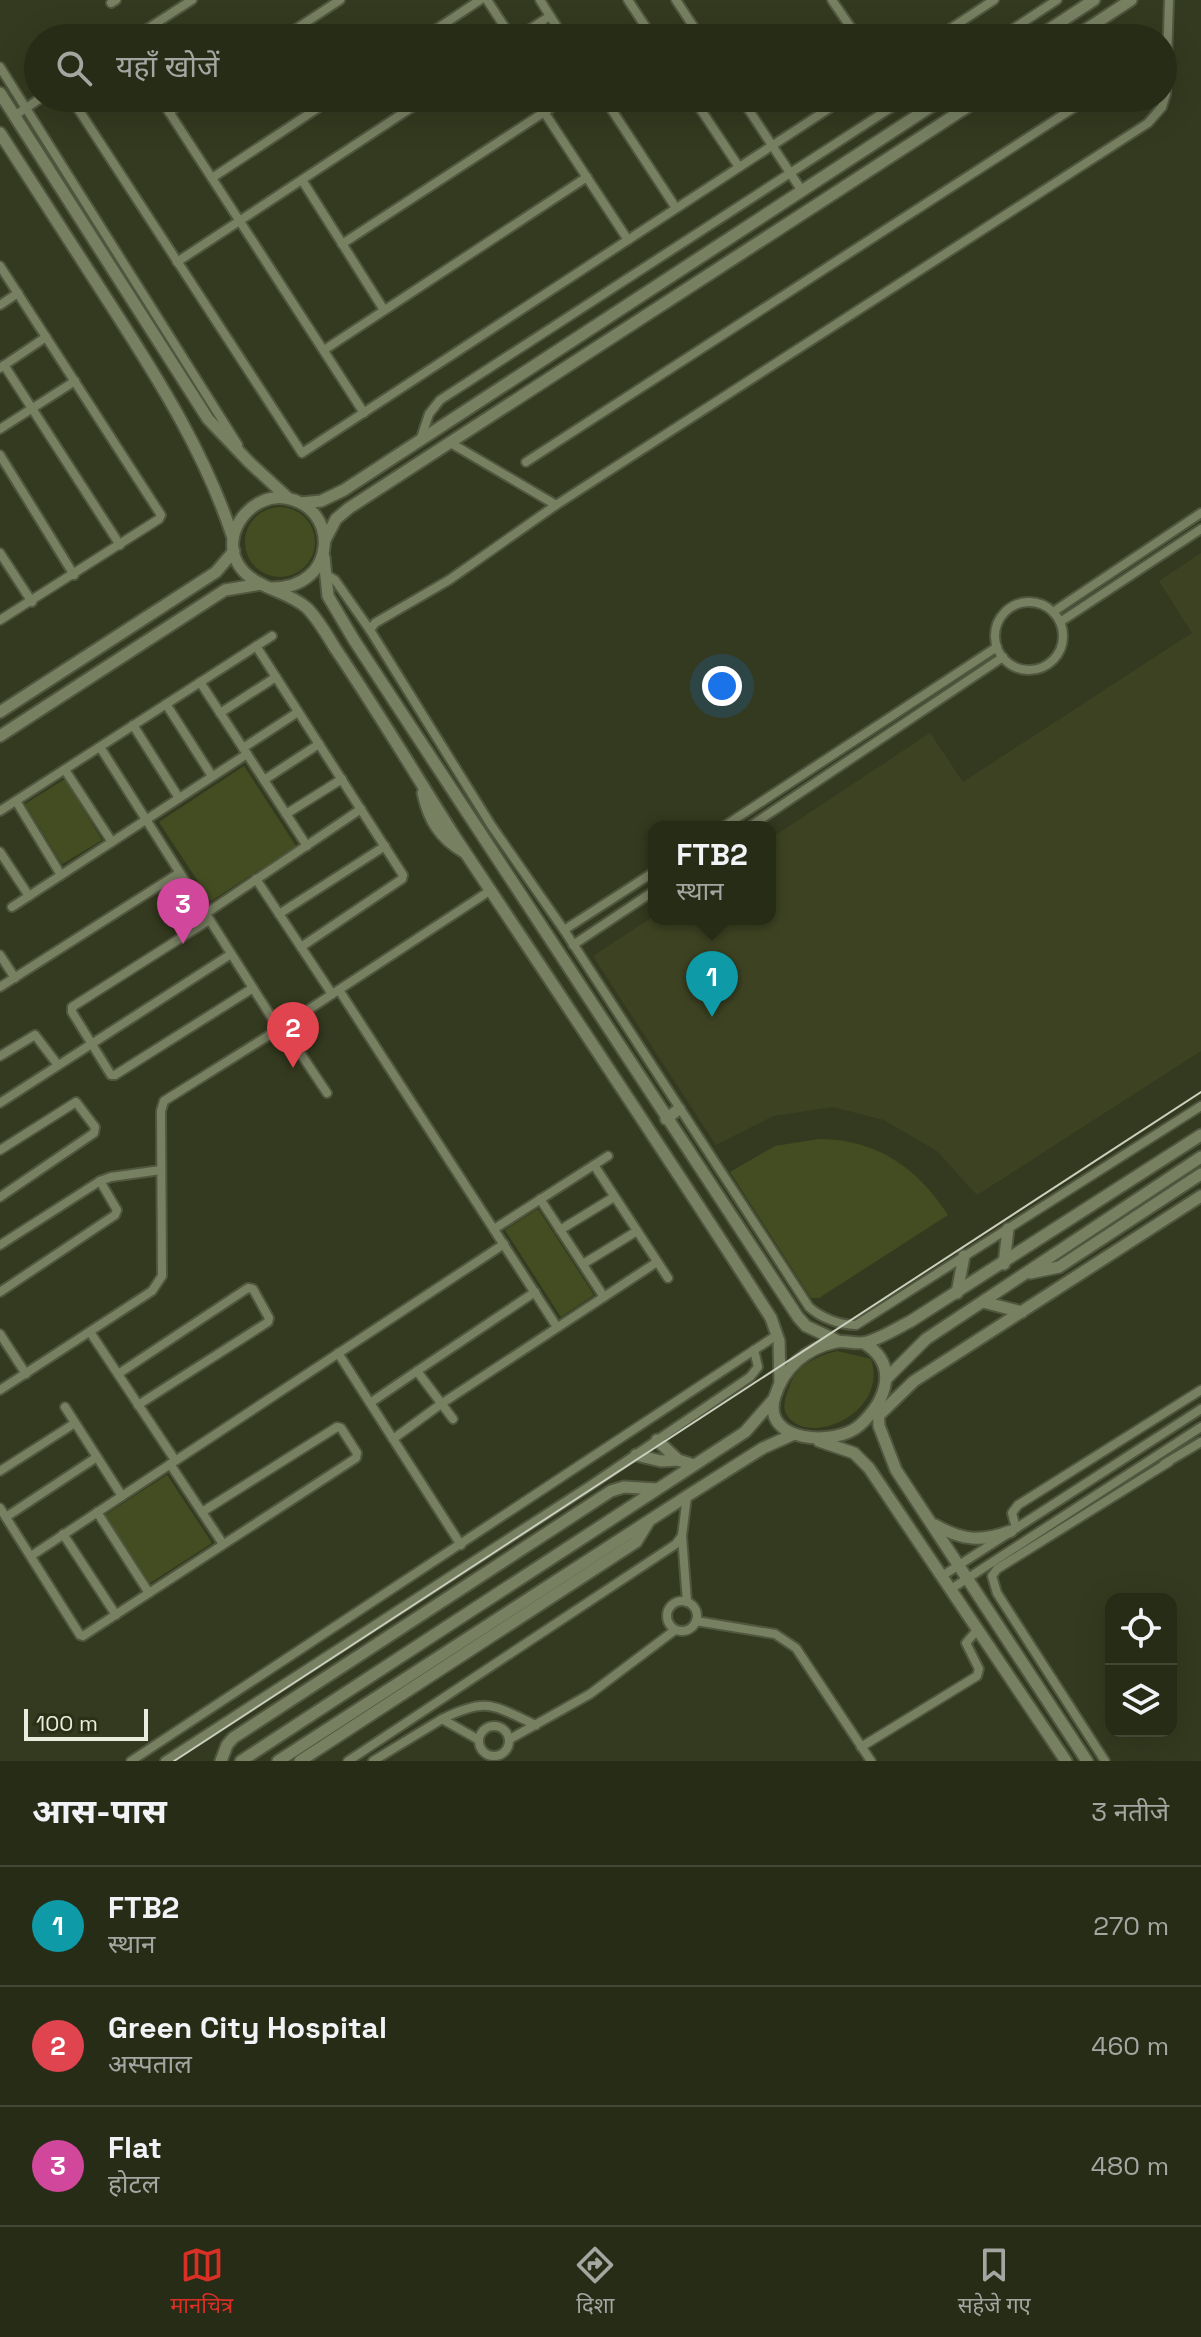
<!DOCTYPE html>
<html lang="hi">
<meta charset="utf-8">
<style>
body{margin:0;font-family:"Space Grotesk","Noto Sans Devanagari",sans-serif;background:#333824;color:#f1f3f6}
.controls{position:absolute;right:24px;bottom:24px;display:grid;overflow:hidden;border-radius:16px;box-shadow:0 8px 32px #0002}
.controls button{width:72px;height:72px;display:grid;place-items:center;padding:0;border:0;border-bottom:2px solid #434836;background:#272c17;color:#f1f3f6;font:40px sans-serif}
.scale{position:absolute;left:24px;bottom:20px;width:124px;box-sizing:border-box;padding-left:8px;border:4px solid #e9eddd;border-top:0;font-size:22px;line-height:28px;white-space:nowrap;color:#e9eddd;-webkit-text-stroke:6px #2a3015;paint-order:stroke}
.you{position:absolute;left:722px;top:686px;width:28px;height:28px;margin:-20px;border:6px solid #fff;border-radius:50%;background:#1a73e8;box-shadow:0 0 0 12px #1a73e833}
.badge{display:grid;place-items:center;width:52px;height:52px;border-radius:50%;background:#d93025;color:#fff;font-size:26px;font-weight:700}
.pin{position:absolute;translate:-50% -66px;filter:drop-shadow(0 2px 4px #0008)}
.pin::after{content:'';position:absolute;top:42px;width:28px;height:24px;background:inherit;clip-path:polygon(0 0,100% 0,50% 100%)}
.popup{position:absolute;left:648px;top:821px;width:128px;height:104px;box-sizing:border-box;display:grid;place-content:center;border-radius:16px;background:#272c17;filter:drop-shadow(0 2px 6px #0005);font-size:26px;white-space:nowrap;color:#a4a7a1}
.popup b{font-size:30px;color:#f1f3f6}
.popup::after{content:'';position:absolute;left:50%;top:100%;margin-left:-16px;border:16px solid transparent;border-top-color:#272c17}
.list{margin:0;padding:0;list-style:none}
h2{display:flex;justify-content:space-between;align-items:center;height:104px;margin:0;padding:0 32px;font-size:34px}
h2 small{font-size:26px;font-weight:400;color:#a4a7a1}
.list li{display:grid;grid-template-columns:52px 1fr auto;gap:24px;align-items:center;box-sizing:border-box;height:120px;padding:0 32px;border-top:2px solid #434836}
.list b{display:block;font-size:30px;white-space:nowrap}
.list p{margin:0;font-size:26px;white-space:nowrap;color:#a4a7a1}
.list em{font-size:26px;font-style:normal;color:#a4a7a1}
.icon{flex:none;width:44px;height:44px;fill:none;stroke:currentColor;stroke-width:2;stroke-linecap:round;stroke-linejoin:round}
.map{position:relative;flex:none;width:1201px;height:1761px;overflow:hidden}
.search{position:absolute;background:#272c17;box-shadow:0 8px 32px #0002;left:24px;right:24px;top:24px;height:88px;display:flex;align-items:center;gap:20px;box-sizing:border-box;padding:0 28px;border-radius:44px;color:#a4a7a1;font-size:30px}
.sheet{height:464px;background:#272c17}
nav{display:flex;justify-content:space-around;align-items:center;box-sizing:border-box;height:112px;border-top:2px solid #434836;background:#272c17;font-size:22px;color:#a4a7a1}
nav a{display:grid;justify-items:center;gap:4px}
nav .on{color:#d93025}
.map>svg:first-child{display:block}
.built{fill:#3d4322}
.green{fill:#444d22}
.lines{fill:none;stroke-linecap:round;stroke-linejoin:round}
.street-casing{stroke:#51563f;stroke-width:12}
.secondary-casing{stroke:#51563f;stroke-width:15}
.street{stroke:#788062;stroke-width:8}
.secondary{stroke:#788062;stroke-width:11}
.rail{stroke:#cbcfbd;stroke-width:2}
</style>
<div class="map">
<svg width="1201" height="1761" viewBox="0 0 1201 1761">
<rect width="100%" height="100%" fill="#343a1f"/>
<!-- built -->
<path class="built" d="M1201,553v498l-224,144 -40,-44 -53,-31 -51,-13 -60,9 -57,29 -123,-189 61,-40v3h116v-80l160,-106 33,49 229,-149 -33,-52z"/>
<!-- green -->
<g class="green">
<circle cx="280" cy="542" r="35"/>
<path d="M244,766l52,80 -85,55 -52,-79z"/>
<path d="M65,779l37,61 -40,24 -37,-60z"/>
<path d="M819,1139c59,1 97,28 129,76l-129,83h-8l-81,-126 45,-26z"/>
<path d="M538,1209l56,86 -33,22 -56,-87z"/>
<path d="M837,1351l34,8c18,55 -64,89 -84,56 -6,-9 0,-21 3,-30 7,-20 27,-29 47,-34z"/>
<path d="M167,1475l45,68 -62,40 -45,-68z"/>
</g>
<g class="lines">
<!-- street casing -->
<g class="street-casing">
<g id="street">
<path d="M487,0l25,38"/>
<path d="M540,0l24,38"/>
<path d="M628,0l25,38"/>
<path d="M676,0l25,38"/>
<path d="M832,0l26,38"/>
<path d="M1169,0l-3,94 -4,13 -14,16 -592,382 -107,75 -74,43 -5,7 121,195 73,105 245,377c12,11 31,18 47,18l345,-219"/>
<path d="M111,3l5,-3"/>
<path d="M133,38l59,-38"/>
<path d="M282,38l58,-38"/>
<path d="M423,38l57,-38"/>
<path d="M516,38l34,-22"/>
<path d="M936,38l58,-38"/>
<path d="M999,38l58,-38"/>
<path d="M0,67l238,378"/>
<path d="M71,98l231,355 543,-355"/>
<path d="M160,98l204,315"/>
<path d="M604,98l72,110"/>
<path d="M693,98l46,69"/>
<path d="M741,98l61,93"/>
<path d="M169,112l21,-14"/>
<path d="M544,112l84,128"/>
<path d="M14,116l27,-18"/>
<path d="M212,178l121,-80"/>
<path d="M302,180l82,130"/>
<path d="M342,244l224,-146"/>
<path d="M177,262l249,-164"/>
<path d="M0,266l161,249 -2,4 -159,101"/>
<path d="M0,305l18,-12"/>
<path d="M324,350l263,-173"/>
<path d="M4,365l116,180"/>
<path d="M0,368l46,-31"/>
<path d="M0,429l75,-48"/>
<path d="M421,438l8,-24 11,-14 466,-302"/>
<path d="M449,442l107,63"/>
<path d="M0,455l74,120"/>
<path d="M526,462l563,-364"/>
<path d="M0,553l32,49"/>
<path d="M325,574l10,6 35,50"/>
<circle cx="1029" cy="636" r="34"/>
<path d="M1053,612l148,-99"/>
<path d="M1060,622l141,-93"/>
<path d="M256,646l147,229 -1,4 -101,68"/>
<path d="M200,682l107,164"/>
<path d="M166,704l46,72"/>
<path d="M220,713l56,-36"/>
<path d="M133,725l46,73"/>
<path d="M100,747l179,282 22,25 26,39"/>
<path d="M243,748l55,-36"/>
<path d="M65,770l47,72"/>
<path d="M264,780l55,-36"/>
<path d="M16,801l45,74"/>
<path d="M0,811l272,-175"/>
<path d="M286,814l56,-35"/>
<path d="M723,827l274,-180"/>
<path d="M749,827l254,-170"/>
<path d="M0,852l29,44"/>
<path d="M256,879l76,115"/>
<path d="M12,907l235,-153"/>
<path d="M205,914l156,-105"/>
<path d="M279,914l106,-68"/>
<path d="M209,920l-137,87v5l39,63h4l138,-87"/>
<path d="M564,930l90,-58"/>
<path d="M573,945l81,-54"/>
<path d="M0,955l15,23"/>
<path d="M0,987l179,-114"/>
<path d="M339,990l218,337"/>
<path d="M0,1056l35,-21 23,30"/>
<path d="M0,1103l231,-149"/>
<path d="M0,1150l76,-48 19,25 -1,6 -94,64"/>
<path d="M594,1165l74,113"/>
<path d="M540,1199l64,98"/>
<path d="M494,1229l114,-73"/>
<path d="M560,1230l54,-33"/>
<path d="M0,1245l100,-64 11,-4 50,-7"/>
<path d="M583,1264l54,-33"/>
<path d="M0,1292l115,-77 2,-5 -17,-29"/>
<path d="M90,1332l85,128"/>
<path d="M0,1334l26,40"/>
<path d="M338,1353l123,192"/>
<path d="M118,1374l130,-86 5,1 16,29 -1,4 -130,83"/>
<path d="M0,1390l152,-99 10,-15 -1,-165 3,-10 115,-72 212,-139"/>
<path d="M370,1403l47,-32"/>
<path d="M65,1407l57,89"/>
<path d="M453,1419l-36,-48 118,-79"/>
<path d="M393,1439l48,-35 216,-142"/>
<path d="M170,1464l53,80"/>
<path d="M1164,1464l37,-22"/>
<path d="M0,1471l75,-48"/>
<path d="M0,1508l80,127 3,1 273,-178 1,-5 -16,-25 -4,-1 -135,85"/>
<path d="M97,1512l52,81"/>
<path d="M6,1517l91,-60"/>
<path d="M1016,1528l-4,-15 6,-8 183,-115"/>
<path d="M63,1534l53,81"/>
<path d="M682,1536l5,66"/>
<path d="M31,1556l473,-312"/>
<path d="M942,1576l259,-167"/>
<path d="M951,1589l250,-162"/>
<circle cx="682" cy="1616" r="15"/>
<path d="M696,1621l79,13 21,14 75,113"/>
<path d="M442,1719c45,-22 50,-14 94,6"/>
<circle cx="494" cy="1741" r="15"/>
<path d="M510,1739l80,-45 85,-64"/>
<path d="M861,1747l116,-71 2,-7 -13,-26 12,-14"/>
<path d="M131,1761l646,-426"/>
<path d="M165,1761l423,-274 162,-110 8,-10 -4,-17"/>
<path d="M348,1761l328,-217 6,-8 5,-40"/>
<path d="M373,1761l69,-42 37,21"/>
<path d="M1105,1761l-108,-168 -5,-17 5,-7 172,-107"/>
</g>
</g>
<!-- secondary casing -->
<g class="secondary-casing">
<g id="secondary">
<path d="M1036,38l58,-38"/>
<path d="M1073,38l58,-38"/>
<path d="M0,93l208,326 41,43 39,36"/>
<path d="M0,133c37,58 75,116 112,174 47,73 94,148 121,231"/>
<path d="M301,503l20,-2 23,-11 600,-392"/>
<path d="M325,540l11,-21 13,-11 632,-410"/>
<path d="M324,557l4,39 26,44 444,677 8,9 32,15"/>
<path d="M271,588c68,1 69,-82 14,-90 -33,-5 -64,34 -48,64 14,27 49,27 70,46 11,11 20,27 28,40 42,62 80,126 120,189 106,160 213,319 316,481l8,23 1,43"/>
<path d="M0,712l216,-140 18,-21"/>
<path d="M0,736l225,-146 36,-6"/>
<path d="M423,793c6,27 17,45 41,59"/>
<path d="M666,1119l13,-10"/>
<path d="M1004,1264l4,-35"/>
<path d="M1030,1273l29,-6 142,-93"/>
<path d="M957,1293l7,-37"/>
<path d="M983,1302l39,10"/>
<path d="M864,1343c36,22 22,58 -4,82 -24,22 -100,18 -85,-29 9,-28 31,-48 61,-54 10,-2 21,3 31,0 15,-4 30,-14 44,-21l290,-186"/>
<path d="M886,1379l40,-40 275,-182"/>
<path d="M878,1405l1,21 17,44 191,291"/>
<path d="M878,1416l36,-35 287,-185"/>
<path d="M657,1440l21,20 16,5"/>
<path d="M819,1441l35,12 15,15 197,293"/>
<path d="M636,1455l25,6 17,-1"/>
<path d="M935,1525c28,16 46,17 76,6"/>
<path d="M221,1761l6,-16 6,-7 378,-247 13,-4 32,2"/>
<path d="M241,1761l504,-329 29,-33"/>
<path d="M278,1761l409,-265 76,-48 29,-13"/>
<path d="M300,1761l336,-219 13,-21"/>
</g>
</g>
<!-- street -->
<use href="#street" class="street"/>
<!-- secondary -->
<use href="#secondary" class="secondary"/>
<!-- rail -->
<path class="rail" d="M174,1761l1027,-669"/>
</g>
</svg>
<div class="controls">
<button><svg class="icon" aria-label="locate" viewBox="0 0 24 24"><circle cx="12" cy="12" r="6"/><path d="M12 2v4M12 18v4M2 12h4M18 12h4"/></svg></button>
<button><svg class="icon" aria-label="layers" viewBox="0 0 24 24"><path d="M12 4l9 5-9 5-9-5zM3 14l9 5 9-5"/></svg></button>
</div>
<div class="scale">100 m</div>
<div class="you"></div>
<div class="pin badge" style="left:712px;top:1017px;background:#0f9aa8">1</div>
<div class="popup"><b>FTB2</b>स्थान</div>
<div class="pin badge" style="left:293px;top:1068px;background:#e0444e">2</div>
<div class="pin badge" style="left:183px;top:944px;background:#d1479c">3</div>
<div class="search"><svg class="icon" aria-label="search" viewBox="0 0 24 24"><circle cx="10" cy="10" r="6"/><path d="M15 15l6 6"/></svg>यहाँ खोजें</div>
</div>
<section class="sheet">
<h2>आस-पास<small>3 नतीजे</small></h2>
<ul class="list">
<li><span class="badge" style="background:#0f9aa8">1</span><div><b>FTB2</b><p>स्थान</p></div><em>270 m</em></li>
<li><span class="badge" style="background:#e0444e">2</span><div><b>Green City Hospital</b><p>अस्पताल</p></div><em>460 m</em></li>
<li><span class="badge" style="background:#d1479c">3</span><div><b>Flat</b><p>होटल</p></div><em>480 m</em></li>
</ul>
</section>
<nav>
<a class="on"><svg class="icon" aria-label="map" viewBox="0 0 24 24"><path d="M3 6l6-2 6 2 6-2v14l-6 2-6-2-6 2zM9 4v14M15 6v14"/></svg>मानचित्र</a>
<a><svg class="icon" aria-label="directions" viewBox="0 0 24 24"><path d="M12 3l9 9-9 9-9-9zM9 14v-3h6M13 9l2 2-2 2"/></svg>दिशा</a>
<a><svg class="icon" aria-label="saved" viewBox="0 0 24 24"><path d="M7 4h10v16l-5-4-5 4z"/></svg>सहेजे गए</a>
</nav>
